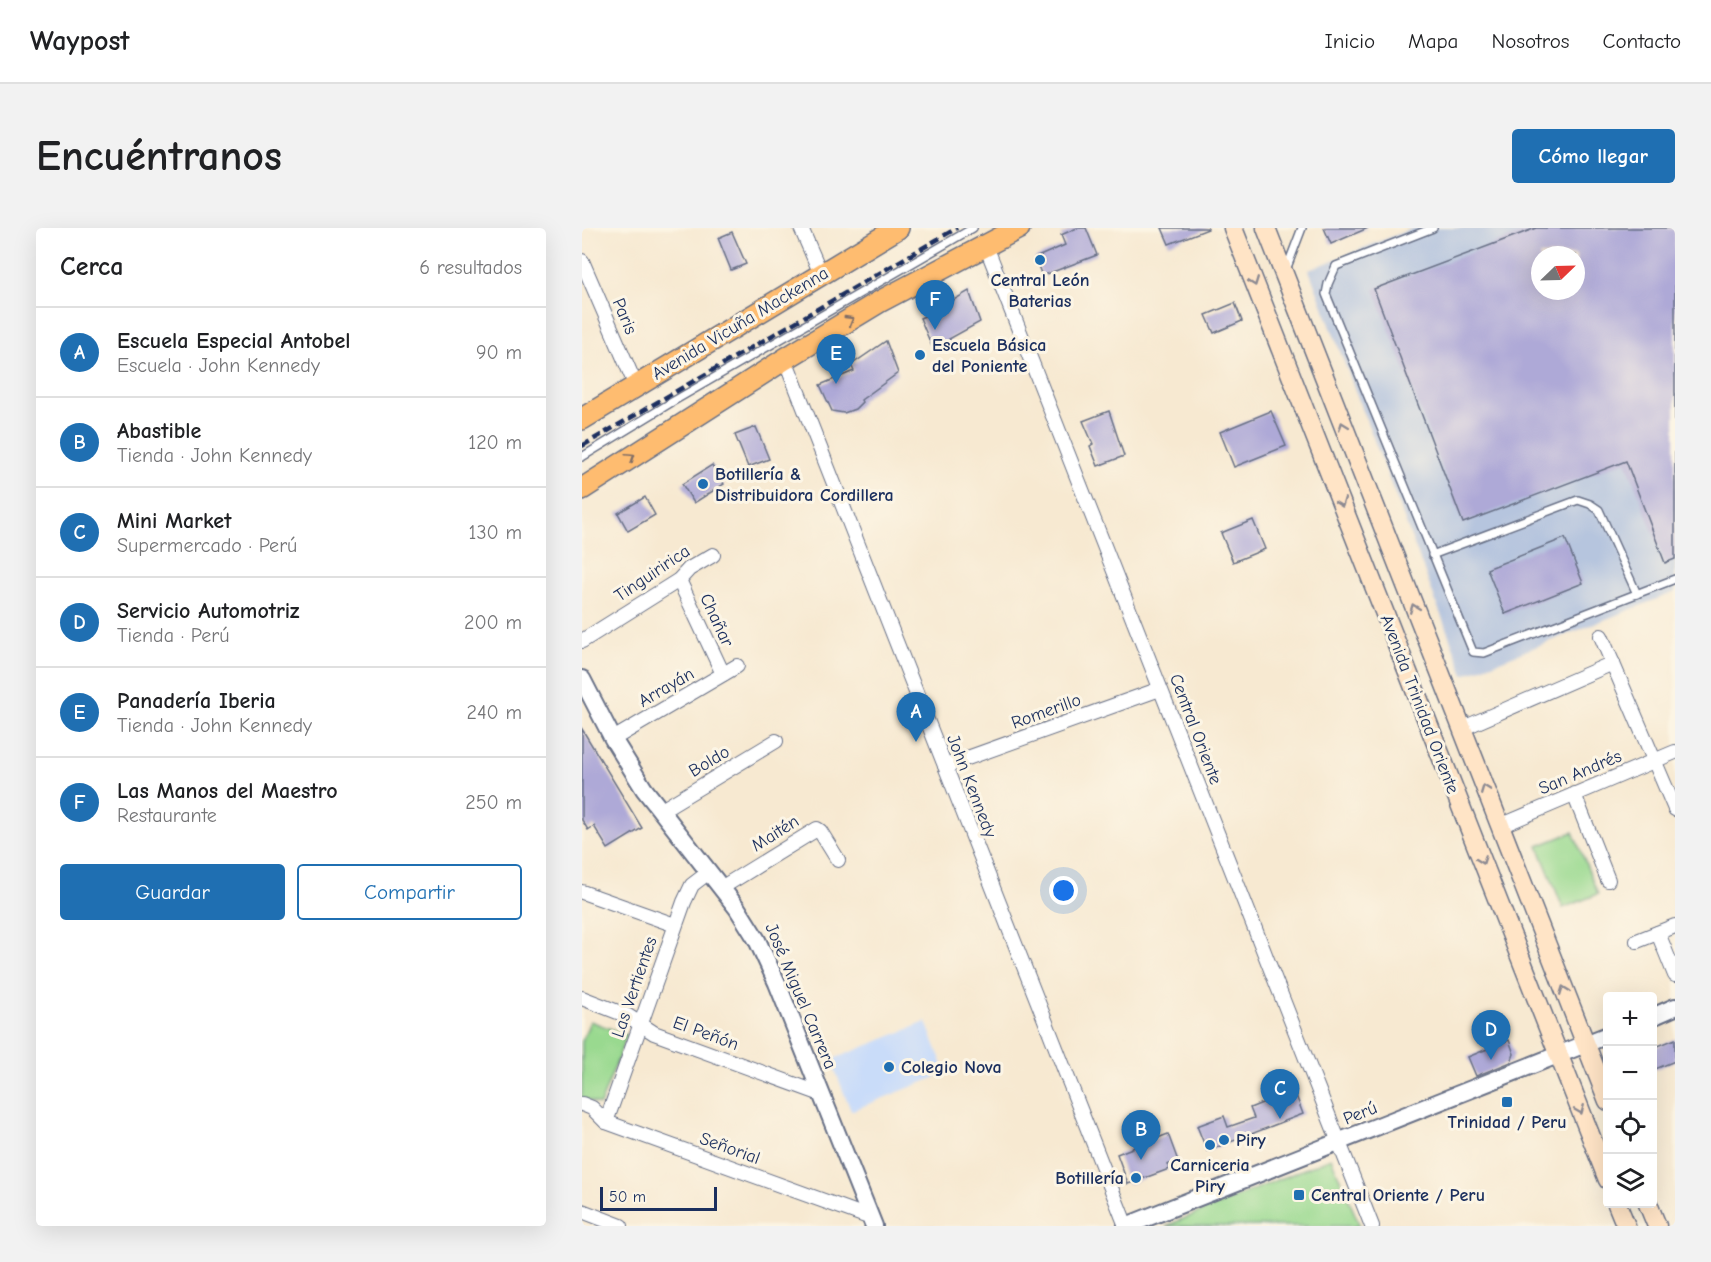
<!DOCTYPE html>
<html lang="es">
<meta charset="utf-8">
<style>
body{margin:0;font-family:"Comic Neue",sans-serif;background:#f2f2f2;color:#202124}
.controls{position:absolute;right:18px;bottom:18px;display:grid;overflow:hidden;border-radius:6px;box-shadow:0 6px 24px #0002}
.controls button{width:54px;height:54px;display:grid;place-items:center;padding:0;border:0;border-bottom:2px solid #e0e0e0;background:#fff;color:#202124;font:30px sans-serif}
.compass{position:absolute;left:949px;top:18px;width:54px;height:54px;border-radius:50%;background:#fff;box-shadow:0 6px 24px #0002;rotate:67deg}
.scale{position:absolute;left:18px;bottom:15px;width:117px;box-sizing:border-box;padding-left:6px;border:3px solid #1b2f5e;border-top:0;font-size:16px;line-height:21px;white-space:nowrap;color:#1b2f5e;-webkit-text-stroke:4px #fcf5e5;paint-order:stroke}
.you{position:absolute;left:482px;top:663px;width:21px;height:21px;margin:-15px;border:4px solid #fff;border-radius:50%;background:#1a73e8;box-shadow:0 0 0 9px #1a73e833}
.badge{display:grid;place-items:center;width:39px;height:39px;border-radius:50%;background:#1f6fb2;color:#fff;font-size:20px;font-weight:700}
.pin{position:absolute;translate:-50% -50px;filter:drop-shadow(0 2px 3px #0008)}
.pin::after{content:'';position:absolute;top:32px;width:21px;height:18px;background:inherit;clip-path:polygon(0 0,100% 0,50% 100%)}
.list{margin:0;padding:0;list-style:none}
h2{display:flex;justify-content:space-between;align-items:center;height:78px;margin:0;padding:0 24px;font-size:26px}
h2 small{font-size:20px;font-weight:400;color:#757577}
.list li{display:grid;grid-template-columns:39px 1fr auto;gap:18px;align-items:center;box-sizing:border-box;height:90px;padding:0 24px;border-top:2px solid #e0e0e0}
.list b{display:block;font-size:22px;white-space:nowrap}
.list p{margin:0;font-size:20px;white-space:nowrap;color:#757577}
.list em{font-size:20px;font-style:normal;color:#757577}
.actions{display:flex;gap:12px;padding:18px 24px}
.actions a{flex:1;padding:14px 0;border:2px solid #1f6fb2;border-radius:6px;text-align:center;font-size:21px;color:#1f6fb2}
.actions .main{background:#1f6fb2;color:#fff}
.icon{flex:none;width:33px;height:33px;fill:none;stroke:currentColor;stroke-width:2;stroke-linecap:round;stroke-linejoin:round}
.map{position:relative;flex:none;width:1093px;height:998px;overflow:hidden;border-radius:6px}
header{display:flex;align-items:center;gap:36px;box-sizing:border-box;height:84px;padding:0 30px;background:#fff;border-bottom:2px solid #e0e0e0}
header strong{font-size:28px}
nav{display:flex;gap:33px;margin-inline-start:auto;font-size:21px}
.intro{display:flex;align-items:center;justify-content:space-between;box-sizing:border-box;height:144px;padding:0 36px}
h1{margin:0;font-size:42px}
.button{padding:15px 27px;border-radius:6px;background:#1f6fb2;color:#fff;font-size:21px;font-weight:700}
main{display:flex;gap:36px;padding:0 36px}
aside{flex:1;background:#fff;border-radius:6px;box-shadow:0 6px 24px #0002}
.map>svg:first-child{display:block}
.built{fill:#c9dcf9}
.industrial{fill:#b6c5de;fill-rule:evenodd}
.green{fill:#99d98f;stroke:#5a8476;stroke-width:1.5}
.building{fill:#aea9d7;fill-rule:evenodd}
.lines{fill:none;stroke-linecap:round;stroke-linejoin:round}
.service-casing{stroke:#687086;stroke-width:10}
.minor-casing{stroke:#687086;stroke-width:16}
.tertiary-casing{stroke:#687086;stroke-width:20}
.secondary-casing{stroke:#687086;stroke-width:21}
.primary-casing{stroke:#687086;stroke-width:24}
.service{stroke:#fff;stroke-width:7}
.minor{stroke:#fff;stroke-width:14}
.tertiary{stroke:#fff;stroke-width:16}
.secondary{stroke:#ffe4c6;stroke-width:18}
.primary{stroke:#febc70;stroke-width:21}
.rail{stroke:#1b2f5e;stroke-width:4.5;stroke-dasharray:9 4.5;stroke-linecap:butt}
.oneway{stroke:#8d8a92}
.oneway2{stroke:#816e66}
.poi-dot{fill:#1f6fb2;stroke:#fcf5e5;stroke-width:2}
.labels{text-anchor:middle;stroke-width:6;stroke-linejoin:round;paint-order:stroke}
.poi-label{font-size:18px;font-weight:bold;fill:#1b2f5e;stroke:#fcf5e5;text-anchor:start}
.street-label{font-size:18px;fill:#1b2f5e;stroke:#fcf5e5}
</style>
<header>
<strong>Waypost</strong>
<nav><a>Inicio</a><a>Mapa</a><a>Nosotros</a><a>Contacto</a></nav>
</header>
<div class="intro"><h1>Encuéntranos</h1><a class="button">Cómo llegar</a></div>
<main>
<aside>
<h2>Cerca<small>6 resultados</small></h2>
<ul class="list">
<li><span class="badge">A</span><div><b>Escuela Especial Antobel</b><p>Escuela · John Kennedy</p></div><em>90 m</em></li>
<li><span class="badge">B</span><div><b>Abastible</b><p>Tienda · John Kennedy</p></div><em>120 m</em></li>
<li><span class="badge">C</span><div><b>Mini Market</b><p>Supermercado · Perú</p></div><em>130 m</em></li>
<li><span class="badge">D</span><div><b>Servicio Automotriz</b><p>Tienda · Perú</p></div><em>200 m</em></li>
<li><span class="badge">E</span><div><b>Panadería Iberia</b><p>Tienda · John Kennedy</p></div><em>240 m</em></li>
<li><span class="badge">F</span><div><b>Las Manos del Maestro</b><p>Restaurante</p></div><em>250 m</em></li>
</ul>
<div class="actions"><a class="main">Guardar</a><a>Compartir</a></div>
</aside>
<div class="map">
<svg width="1093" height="998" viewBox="0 0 1093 998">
<rect width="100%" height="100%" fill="#fcf5e5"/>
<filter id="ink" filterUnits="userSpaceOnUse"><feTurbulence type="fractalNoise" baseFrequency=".0167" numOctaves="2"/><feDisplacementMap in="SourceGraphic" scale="12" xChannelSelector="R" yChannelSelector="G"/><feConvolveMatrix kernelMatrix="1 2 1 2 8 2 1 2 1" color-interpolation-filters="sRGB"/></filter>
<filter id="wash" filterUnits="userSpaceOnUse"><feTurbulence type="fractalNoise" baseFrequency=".008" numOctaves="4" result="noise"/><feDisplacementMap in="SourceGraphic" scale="24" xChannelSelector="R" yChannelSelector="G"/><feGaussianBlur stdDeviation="1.35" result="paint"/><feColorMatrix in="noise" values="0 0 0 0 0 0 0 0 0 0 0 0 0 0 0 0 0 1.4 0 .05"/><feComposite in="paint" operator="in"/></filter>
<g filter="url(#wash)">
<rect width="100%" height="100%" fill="#f7e9d1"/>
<!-- built -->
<path class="built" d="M344,794l20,51 -95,38 -20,-51z"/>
<!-- industrial -->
<path class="industrial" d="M831,0h262v364l-211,83 -155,-405zM958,27h36v36h-36z"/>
<!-- green -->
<g class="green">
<path d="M991,604l25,62 -35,14 -25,-62z"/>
<path d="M8,793l37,14 -27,70 -18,-7v-56z"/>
<path d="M749,930l29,68h-194z"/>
</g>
<g id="blocks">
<!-- building -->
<g class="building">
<path d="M495,0h9l11,27 -55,21 -7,-18 30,-13 -4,-10z"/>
<path d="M580,0h46v1l-39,15z"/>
<path d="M742,0h44l-37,16z"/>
<path d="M954,0h139v331l-10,4 -39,-102 -163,62 -89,-234zM958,27h36v36h-36z"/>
<path d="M150,4l14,32 -15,6 -13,-32z"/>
<path d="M387,63l11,31 -31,17 2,3 -18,7 -13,-31 19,-8 -1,-1z"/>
<path d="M653,75l7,18 -28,12 -8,-18z"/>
<path d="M304,113l12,32 -37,27 1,2 -7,7 -11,4 -12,-2 -12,-26 34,-14 -3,-6z"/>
<path d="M527,183l15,45 -26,10 -8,-20 3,-2 -10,-23z"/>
<path d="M689,183l15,35 -52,21 -14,-35z"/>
<path d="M174,199l13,32 -21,8 -13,-32z"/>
<path d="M130,237l12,19 -30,19 -12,-19z"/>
<path d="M63,269l10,18 -27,16 -10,-18z"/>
<path d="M671,292l12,29 -32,13 -12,-29z"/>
<path d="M983,310l18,45 -78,31 -18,-45z"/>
<path d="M0,501l60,99 -34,21 -14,-23 -6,4 -6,-10z"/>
<path d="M1093,811v22l-22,9v-22z"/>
<path d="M927,812l5,14 -3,8 -35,14 -8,-19z"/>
<path d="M712,862l9,24 -96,37 -10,-25 27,-10 4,11 26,-9 -4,-10z"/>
<path d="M586,906l10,27 -11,4 2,4 -41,15 -11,-30z"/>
</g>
</g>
</g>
<g filter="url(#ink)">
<use href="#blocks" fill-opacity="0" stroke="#687086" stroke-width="1.5"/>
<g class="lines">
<!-- service casing -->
<g class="service-casing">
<g id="service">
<path d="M851,0l-97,38 -8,18 -2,10 147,358 11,1 191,-74"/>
<path d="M704,42l16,-42"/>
<path d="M0,229l90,-55 301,-174"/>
<path d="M850,327l146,-55 12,4 9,6 38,84"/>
</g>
</g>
<!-- minor casing -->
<g class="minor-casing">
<g id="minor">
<path d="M219,0l20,46"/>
<path d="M404,18l386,980"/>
<path d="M0,33l54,125"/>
<path d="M203,131l341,867"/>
<path d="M97,352l44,94"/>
<path d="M1019,408l74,173"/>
<path d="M0,413l97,-61 10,-11 24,-14"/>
<path d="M879,501l152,-66"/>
<path d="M31,511l124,-73"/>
<path d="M363,538l215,-77"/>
<path d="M992,566l34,86"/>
<path d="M78,583l116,-70"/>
<path d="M918,598l175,-74"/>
<path d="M139,660l96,-59 3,2 18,29"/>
<path d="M0,664l93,33"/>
<path d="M1076,705l17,42"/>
<path d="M1055,713l38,-15"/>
<path d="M0,770l46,18 26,17 167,61"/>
<path d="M0,876l10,4 14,14 265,96"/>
<path d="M24,894l78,-220 8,-17 17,-13"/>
<path d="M0,983l39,15"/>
</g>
</g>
<!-- tertiary casing -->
<g class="tertiary-casing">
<g id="tertiary">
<path d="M0,451l31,60 31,50 93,119 20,32 20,43 97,243"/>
<path d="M1070,789l23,-10"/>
<path d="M544,998l482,-191"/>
</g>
</g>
<!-- secondary casing -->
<g class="secondary-casing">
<g id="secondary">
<path d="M651,0l375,952"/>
<path d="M684,0l342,873"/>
<path d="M1035,976l9,22"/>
<path d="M1066,976l9,22"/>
</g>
</g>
<!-- primary casing -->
<g class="primary-casing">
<g id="primary">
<path d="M0,191l316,-191"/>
<path d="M0,261l203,-130 94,-57 140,-74"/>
</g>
</g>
<!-- service -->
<use href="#service" class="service"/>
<!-- minor -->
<use href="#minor" class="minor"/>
<!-- tertiary -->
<use href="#tertiary" class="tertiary"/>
<!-- secondary -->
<use href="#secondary" class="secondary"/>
<!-- primary -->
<use href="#primary" class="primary"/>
<!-- rail -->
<path class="rail" d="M0,218l375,-218"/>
</g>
<!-- one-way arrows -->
<defs><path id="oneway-chevron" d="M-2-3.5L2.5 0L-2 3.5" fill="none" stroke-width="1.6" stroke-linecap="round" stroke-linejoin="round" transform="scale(1.5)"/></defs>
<g class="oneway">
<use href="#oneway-chevron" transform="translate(672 54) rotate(69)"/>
<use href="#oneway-chevron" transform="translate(761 198) rotate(-111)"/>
<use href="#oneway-chevron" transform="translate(759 275) rotate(69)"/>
<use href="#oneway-chevron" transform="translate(832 380) rotate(-111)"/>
<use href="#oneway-chevron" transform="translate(903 561) rotate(-111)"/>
<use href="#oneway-chevron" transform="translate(900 632) rotate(69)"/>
<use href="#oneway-chevron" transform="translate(982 762) rotate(-111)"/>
<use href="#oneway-chevron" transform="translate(998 882) rotate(68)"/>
</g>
<g class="oneway2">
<use href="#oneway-chevron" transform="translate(268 92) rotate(-31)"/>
<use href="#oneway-chevron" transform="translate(49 229) rotate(-33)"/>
</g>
</g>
<!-- markers -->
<g class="poi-dot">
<circle cx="458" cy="32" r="6"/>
<circle cx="338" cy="127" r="6"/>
<circle cx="121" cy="256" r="6"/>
<circle cx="307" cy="839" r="6"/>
<rect x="919" y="868" width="12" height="12" rx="3"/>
<circle cx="642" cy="912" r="6"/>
<circle cx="628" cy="917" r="6"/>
<circle cx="554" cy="950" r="6"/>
<rect x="711" y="961" width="12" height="12" rx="3"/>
</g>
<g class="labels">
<!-- poi labels -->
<g class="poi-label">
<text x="458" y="58" text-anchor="middle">Central León<tspan x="458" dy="21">Baterias</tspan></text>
<text x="350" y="123">Escuela Básica<tspan x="350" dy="21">del Poniente</tspan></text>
<text x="133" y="252">Botillería &amp;<tspan x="133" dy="21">Distribuidora Cordillera</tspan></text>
<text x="319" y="845">Colegio Nova</text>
<text x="925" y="900" text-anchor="middle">Trinidad / Peru</text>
<text x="654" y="918">Piry</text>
<text x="628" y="943" text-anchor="middle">Carniceria<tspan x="628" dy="21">Piry</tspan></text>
<text x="542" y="956" text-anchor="end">Botillería</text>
<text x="729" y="973">Central Oriente / Peru</text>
</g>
<!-- street labels -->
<g class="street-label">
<text transform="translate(43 88) rotate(67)" y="6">Paris</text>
<text transform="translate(158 95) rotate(-31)" y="6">Avenida Vicuña Mackenna</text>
<text transform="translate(70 345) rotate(-34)" y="6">Tinguiririca</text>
<text transform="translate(135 392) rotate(65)" y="6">Chañar</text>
<text transform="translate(84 459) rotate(-30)" y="6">Arrayán</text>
<text transform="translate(838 476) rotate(69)" y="6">Avenida Trinidad Oriente</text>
<text transform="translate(464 483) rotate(-20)" y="6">Romerillo</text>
<text transform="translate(614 501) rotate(69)" y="6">Central Oriente</text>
<text transform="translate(127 533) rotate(-31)" y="6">Boldo</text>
<text transform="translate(998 544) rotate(-23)" y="6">San Andrés</text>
<text transform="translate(390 558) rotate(69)" y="6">John Kennedy</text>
<text transform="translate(193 605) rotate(-32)" y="6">Maitén</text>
<text transform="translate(52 759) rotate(-71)" y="6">Las Vertientes</text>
<text transform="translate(219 768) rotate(67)" y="6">José Miguel Carrera</text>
<text transform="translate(124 805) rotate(20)" y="6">El Peñón</text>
<text transform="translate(778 885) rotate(-22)" y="6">Perú</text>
<text transform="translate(148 920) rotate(20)" y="6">Señorial</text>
</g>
</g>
</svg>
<div class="controls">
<button>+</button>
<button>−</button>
<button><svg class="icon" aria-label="locate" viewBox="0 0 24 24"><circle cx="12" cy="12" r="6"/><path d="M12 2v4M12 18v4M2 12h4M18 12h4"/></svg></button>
<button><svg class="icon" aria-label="layers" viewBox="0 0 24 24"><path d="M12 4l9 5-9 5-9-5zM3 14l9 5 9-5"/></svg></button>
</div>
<svg class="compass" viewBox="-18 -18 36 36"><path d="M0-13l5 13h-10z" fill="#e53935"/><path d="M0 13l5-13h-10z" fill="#757577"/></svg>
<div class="scale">50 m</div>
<div class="you"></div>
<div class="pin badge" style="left:334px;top:514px">A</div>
<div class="pin badge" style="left:559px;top:932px">B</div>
<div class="pin badge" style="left:698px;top:891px">C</div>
<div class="pin badge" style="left:909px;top:832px">D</div>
<div class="pin badge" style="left:254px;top:156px">E</div>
<div class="pin badge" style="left:353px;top:102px">F</div>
</div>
</main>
